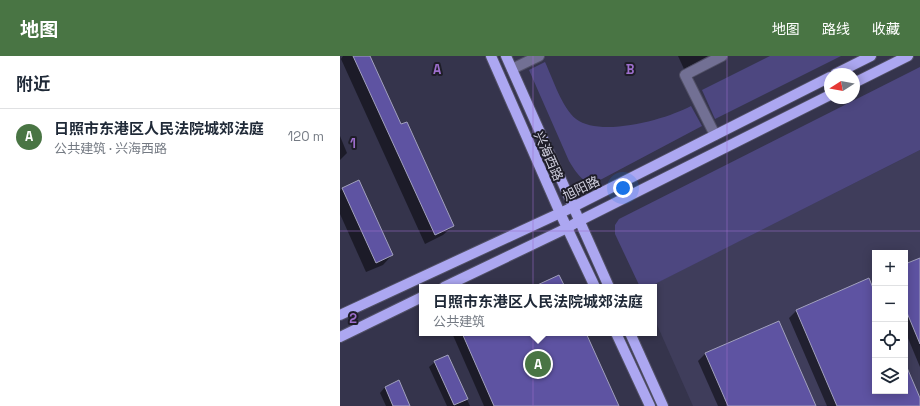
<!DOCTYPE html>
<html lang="zh">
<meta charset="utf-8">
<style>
body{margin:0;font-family:"Space Grotesk","Noto Sans SC",sans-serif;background:#f2f2f3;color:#1f2937}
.controls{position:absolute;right:12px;bottom:12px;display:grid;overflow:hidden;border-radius:0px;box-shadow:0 2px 10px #0003}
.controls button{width:36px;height:36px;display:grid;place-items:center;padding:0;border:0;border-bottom:1px solid #e0e1e3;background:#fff;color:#1f2937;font:20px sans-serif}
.compass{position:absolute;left:484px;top:12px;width:36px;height:36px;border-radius:50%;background:#fff;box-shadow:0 2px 10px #0003;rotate:259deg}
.you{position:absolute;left:283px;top:132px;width:14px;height:14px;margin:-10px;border:3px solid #fff;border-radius:50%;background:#1a73e8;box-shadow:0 0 0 6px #1a73e833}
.badge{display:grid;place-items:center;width:26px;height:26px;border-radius:50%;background:#497544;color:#fff;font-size:13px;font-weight:700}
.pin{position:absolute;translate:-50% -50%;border:2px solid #fff;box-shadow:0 1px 4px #0006}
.popup{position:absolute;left:79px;top:228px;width:238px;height:52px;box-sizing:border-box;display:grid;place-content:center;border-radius:0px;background:#fff;filter:drop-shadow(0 1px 3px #0005);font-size:13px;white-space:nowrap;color:#747a83}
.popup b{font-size:15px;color:#1f2937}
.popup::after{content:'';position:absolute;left:50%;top:100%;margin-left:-8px;border:8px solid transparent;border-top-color:#fff}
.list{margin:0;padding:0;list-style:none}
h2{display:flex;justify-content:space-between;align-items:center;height:52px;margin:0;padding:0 16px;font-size:17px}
h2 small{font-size:13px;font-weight:400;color:#747a83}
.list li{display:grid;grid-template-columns:26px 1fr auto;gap:12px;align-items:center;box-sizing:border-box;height:56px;padding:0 16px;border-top:1px solid #e0e1e3}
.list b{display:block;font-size:15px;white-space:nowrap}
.list p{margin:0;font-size:13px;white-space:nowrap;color:#747a83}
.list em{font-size:13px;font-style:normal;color:#747a83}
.icon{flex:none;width:22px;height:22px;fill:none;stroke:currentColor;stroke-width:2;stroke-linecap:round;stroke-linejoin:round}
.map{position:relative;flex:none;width:580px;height:350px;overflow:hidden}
header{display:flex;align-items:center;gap:24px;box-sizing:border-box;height:56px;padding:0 20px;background:#497544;color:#fff}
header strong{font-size:19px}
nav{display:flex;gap:22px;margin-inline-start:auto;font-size:14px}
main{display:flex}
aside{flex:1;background:#fff}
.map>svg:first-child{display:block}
.built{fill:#3f3d5b;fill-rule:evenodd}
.green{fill:#4d4780}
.shadow{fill:#0007}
.building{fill:#5e53a2;stroke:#a2a1be}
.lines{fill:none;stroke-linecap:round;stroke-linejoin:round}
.minor-casing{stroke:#515066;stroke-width:12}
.major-casing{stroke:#515066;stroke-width:12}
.minor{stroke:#727094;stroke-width:10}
.major{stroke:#aca7f1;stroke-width:10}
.grid{fill:none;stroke:#9d6ecc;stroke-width:1;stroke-opacity:0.55}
.labels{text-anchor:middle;stroke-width:4;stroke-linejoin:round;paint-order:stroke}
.street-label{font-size:13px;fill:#d1d0df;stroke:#1e1d28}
.grid-label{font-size:13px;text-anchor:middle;font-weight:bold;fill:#9d6ecc;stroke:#1e1d28;stroke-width:4;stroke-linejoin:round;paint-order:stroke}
</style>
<header>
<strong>地图</strong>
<nav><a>地图</a><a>路线</a><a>收藏</a></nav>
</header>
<main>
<aside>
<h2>附近<small></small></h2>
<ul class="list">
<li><span class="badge">A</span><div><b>日照市东港区人民法院城郊法庭</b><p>公共建筑 · 兴海西路</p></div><em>120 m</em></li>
</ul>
</aside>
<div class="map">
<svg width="580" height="350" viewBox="0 0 580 350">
<rect width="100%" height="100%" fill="#35344c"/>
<!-- built -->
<path class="built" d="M580,94v256h-227l-39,-88v-31h-6zM535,197h30v138h-30z"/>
<!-- green -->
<g class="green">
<path d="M430,0h71l-126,63 -13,-29z"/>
<path d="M205,6c8,17 17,46 31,57 25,19 91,0 115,-13l11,20 -100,53c-3,1 -7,4 -9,4 -11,0 -19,-14 -24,-22l-40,-91z"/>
<path d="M580,11v83l-271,137h-9l-25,-53v-9l4,-6z"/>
</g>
<!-- shadow -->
<g class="shadow">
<path d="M3,0h26l31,70 53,100 -10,9 -18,9 -84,-185z"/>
<path d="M338,0h30l-24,13z"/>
<path d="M0,80l7,17 -7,7z"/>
<path d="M2,132l50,67 -9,10 -17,7 -26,-58v-23z"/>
<path d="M580,203v108l-15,-36v-66z"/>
<path d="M528,224l7,15v96h30v-26l15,35v6h-93l-38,-88 7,-7z"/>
<path d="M112,277h133l33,73h-134z"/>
<path d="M365,298l110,52h-97l-20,-45z"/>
<path d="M107,300l23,50h-23l-18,-39 6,-5z"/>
<path d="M45,331l24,19h-23l-6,-13z"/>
</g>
<!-- building -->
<g class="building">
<path d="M13,0h17l31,68 6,-2 47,104 -19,9z"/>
<path d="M19,124l34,75 -17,8 -34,-75z"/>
<path d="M580,202v86l-15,-36v-44z"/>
<path d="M219,219l6,12h-32z"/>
<path d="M529,222l6,15v98h30v-28l15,35v8h-83l-41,-96z"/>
<path d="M439,265l37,85h-88l-23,-53z"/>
<path d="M122,277h124l33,73h-125z"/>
<path d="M108,299l20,44 -14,6 -20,-44z"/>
<path d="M59,324l11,26h-17l-8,-19z"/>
</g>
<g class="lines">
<!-- minor casing -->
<g class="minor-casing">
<g id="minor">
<path d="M172,13l27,-13"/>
<path d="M375,79l-30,-60 37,-19"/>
</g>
</g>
<!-- major casing -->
<g class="major-casing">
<g id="major">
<path d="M151,0l69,157 35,74"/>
<path d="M166,0l103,231"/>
<path d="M495,18l36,-18"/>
<path d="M514,27l54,-27"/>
<path d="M104,231l123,-59 12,-7 251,-126"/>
<path d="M0,259l233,-108 257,-130"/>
<path d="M276,277l34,73"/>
<path d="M290,277l33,73"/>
<path d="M0,281l82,-40"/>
</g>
</g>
<!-- minor -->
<use href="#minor" class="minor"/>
<!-- major -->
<use href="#major" class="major"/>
</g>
<!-- grid -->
<path class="grid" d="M193,0v350M387,0v350M0,175h580"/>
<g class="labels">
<!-- street labels -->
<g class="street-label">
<text transform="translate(209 100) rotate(66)" y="5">兴海西路</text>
<text transform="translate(241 132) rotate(-26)" y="5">旭阳路</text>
</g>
</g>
<g class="grid-label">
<text x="97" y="18">A</text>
<text x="290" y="18">B</text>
<text x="13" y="92">1</text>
<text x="13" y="267">2</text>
</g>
</svg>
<div class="controls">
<button>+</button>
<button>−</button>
<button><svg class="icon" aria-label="locate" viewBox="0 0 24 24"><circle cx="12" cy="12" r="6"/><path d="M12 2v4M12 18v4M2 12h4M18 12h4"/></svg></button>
<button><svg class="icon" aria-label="layers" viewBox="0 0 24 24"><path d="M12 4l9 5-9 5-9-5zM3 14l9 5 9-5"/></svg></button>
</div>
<svg class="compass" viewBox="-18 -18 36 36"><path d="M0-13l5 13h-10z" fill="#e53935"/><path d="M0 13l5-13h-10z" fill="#747a83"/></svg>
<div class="you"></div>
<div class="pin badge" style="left:198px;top:308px">A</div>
<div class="popup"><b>日照市东港区人民法院城郊法庭</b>公共建筑</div>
</div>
</main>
